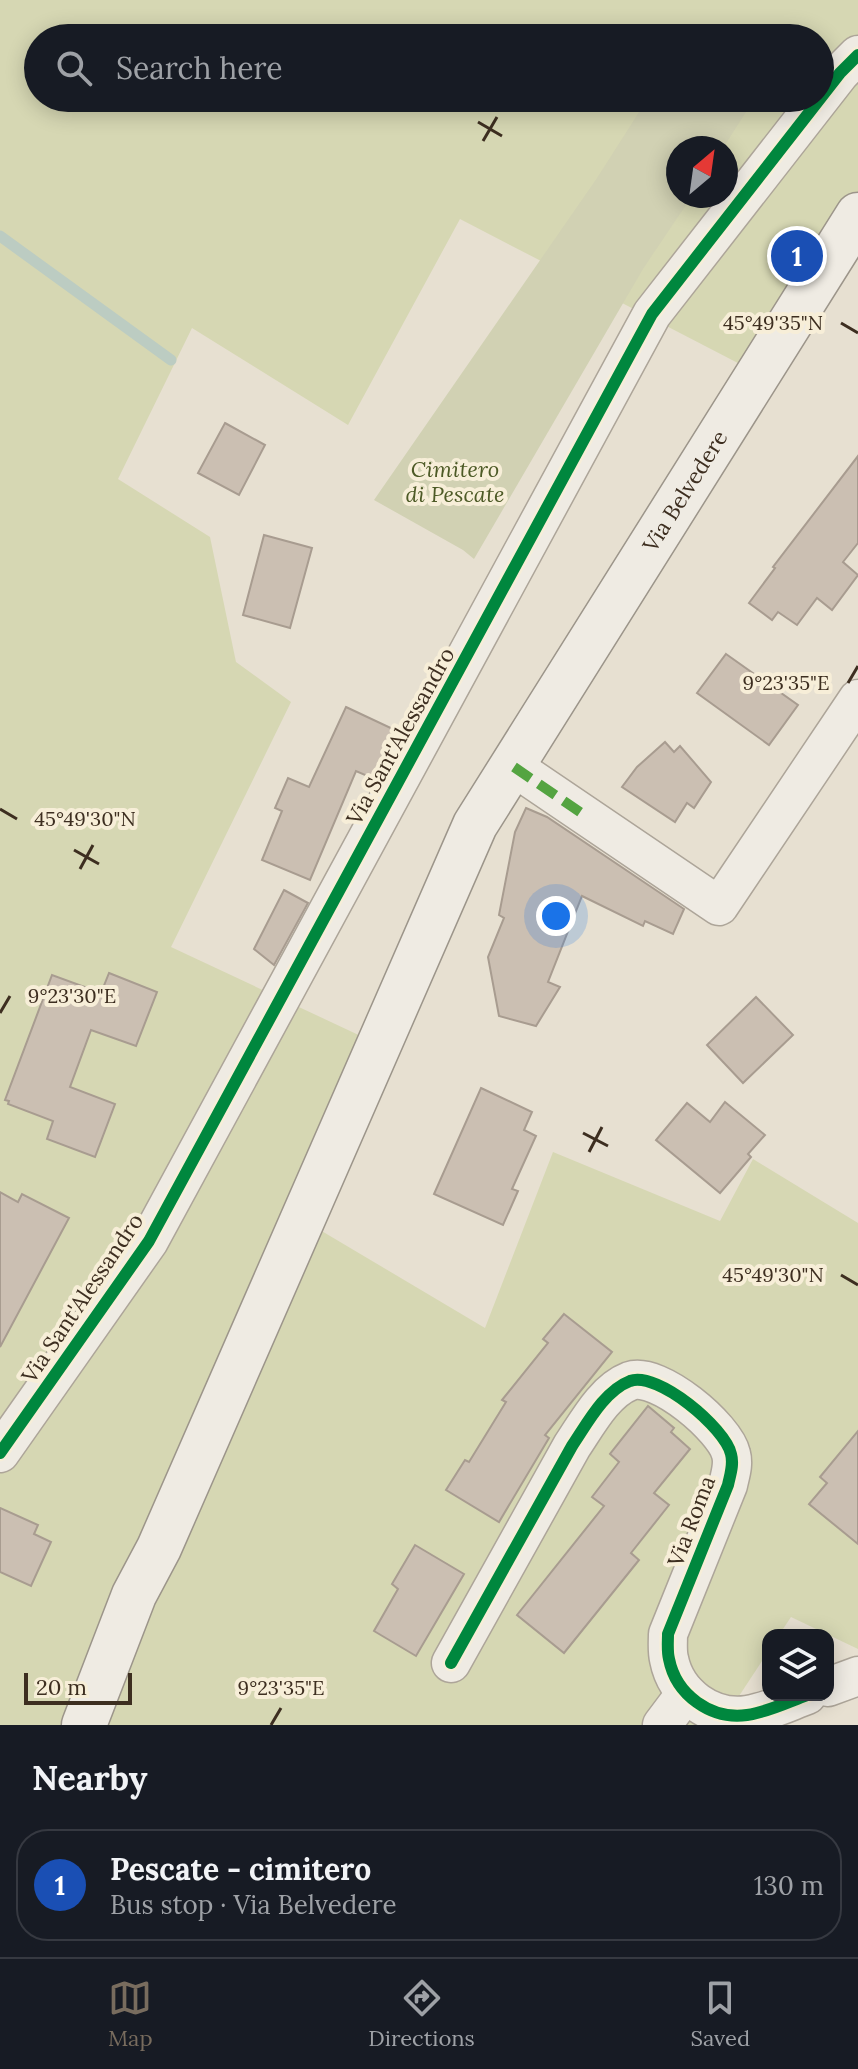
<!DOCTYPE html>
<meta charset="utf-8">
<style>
body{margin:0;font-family:Lora,serif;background:#242831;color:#f1f3f6}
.controls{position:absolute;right:24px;bottom:24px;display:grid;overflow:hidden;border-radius:16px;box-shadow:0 4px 20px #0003}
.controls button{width:72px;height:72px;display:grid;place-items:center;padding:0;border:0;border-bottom:2px solid #363941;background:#171b24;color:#f1f3f6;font:40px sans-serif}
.compass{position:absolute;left:666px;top:136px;width:72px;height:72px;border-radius:50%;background:#171b24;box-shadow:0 4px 20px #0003;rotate:29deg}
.scale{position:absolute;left:24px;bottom:20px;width:108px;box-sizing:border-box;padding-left:8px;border:4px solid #3d2e20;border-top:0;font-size:22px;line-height:28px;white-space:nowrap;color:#3d2e20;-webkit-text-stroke:6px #f7eed8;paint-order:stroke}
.you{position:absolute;left:556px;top:916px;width:28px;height:28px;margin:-20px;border:6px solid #fff;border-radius:50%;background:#1a73e8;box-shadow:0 0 0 12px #1a73e833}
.badge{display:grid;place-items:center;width:52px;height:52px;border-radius:50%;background:#786c5e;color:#fff;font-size:26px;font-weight:700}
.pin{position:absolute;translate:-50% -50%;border:4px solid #fff;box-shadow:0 2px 8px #0006}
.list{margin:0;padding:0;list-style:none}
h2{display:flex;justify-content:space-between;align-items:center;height:104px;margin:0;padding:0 32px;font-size:34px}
h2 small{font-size:26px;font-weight:400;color:#9ea1a6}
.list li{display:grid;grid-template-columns:52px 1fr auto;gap:24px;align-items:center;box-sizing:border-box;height:112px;margin:0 16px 16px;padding:0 16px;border:2px solid #363941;border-radius:32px}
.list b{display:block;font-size:30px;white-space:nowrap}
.list p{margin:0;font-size:26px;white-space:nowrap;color:#9ea1a6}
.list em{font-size:26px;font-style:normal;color:#9ea1a6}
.icon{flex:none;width:44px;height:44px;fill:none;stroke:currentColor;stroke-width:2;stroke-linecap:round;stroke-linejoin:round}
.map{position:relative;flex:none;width:858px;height:1725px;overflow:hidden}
.search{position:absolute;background:#171b24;box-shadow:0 4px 20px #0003;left:24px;right:24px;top:24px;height:88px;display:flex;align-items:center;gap:20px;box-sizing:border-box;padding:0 28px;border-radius:44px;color:#9ea1a6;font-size:30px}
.sheet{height:232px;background:#171b24}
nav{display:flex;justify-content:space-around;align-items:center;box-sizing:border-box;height:112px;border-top:2px solid #363941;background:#171b24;font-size:22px;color:#9ea1a6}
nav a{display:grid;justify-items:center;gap:4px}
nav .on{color:#786c5e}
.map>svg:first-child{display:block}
.green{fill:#d6d7b3;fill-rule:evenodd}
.cemetery{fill:#d1d1b3}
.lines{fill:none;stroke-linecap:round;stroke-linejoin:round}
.stream{stroke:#bcccc2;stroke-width:11}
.building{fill:#cbbfb2;stroke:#a89c90;stroke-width:2}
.street-casing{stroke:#ada599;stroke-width:41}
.secondary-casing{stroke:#9c958a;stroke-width:47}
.street{stroke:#efebe3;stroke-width:38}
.secondary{stroke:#efebe3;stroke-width:44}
.quiet{stroke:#54a441;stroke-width:10;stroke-dasharray:20 10;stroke-linecap:butt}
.cycleway-casing{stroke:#f7eed8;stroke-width:17}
.cycleway{stroke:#00873e;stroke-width:12}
.ticks{fill:none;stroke:#3d2e20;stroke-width:3}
.labels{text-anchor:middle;stroke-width:8;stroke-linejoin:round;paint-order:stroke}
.park-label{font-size:22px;font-style:italic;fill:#4d5a26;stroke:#f7eed8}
.street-label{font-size:22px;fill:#3d2e20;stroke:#f7eed8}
.ticks-label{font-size:20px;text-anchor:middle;fill:#3d2e20;stroke:#f7eed8;stroke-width:8;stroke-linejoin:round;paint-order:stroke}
</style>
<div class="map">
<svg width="858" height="1725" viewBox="0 0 858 1725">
<rect width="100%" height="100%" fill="#e7e0d1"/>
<!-- green -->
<path class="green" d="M0,0h858v230l-97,145 -301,-156 -112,206 -156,-97 -74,151 92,58 26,125 55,40 -120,245 194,91 -77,173 197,117 68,-176 167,69 33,-62 105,64v426l-67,-32 -12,18h-11v17l-48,73h-720zM38,38h782v60h-782zM678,148h48v48h-48z"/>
<!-- cemetery -->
<path class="cemetery" d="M648,98h107l-32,50h-45v48h14l-49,73 -169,290 -11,-9 -89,-50 223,-322z"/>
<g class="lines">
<!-- stream -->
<path class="stream" d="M0,236l171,124"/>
</g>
<!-- building -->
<g class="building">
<path d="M225,423l40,22 -26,50 -41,-22z"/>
<path d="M858,456v87l-15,19 15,13 -26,35 -15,-12 -20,27 -19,-13 -6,8 -23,-17 26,-35 -2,-1z"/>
<path d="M264,535l48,13 -22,80 -47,-13z"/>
<path d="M726,654l72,51 -29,40 -72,-52z"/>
<path d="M346,707l49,23 -23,48 -16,-7 -46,109 -48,-20 20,-49 -7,-3 13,-30 21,9z"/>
<path d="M665,742l9,10 6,-6 31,36 -17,26 -7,-5 -12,19 -53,-35 15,-20z"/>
<path d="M526,808l21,9 137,92 -11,25 -28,-13 -2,5 -61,-30 -34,86 12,5 -24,39 -37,-10 -11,-59 16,-39 -5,-3 16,-83z"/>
<path d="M284,890l24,13 -34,62 -20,-16z"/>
<path d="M109,973l48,19 -21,54 -45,-16 -21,57 45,17 -20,53 -48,-18 6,-18 -45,-17 1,-3 -4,-1 47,-125 49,18z"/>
<path d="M756,997l37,38 -50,48 -36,-38z"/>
<path d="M481,1088l51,24 -8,18 12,6 -24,53 6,2 -15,34 -69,-31z"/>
<path d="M725,1102l40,33 -17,19 3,3 -31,36 -64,-53 31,-37 23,19z"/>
<path d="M0,1192l18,10 4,-8 47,24 -69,129z"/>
<path d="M564,1314l48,38 -67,83 4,3 -50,84 -53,-32 19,-30 4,2 37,-60 -4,-2 46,-57 -5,-4z"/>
<path d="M648,1406l26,22 -3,4 19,17 -36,44 15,12 -38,48 8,7 -75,93 -47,-38 87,-109 -12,-9 27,-35 -9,-8z"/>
<path d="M858,1431v113l-49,-40 18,-21 -7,-6z"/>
<path d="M0,1508l38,17 -4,9 17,8 -20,44 -31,-14z"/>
<path d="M415,1545l49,29 -48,82 -42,-25 24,-42 -6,-5z"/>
</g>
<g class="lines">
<!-- street casing -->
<g class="street-casing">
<g id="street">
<path d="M514,767l205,139 139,-207"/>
<path d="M0,1453l149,-212 503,-927 188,-241 18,-18"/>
<path d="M451,1663l121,-217c15,-22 32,-55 58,-65 28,-10 95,47 101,73 3,11 -1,21 -3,31l-60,149c0,8 -1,17 1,25 7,36 42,61 78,56 21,-3 41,-13 60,-20"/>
<path d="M828,1687l30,-11"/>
<path d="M662,1725l24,-32"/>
</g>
</g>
<!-- secondary casing -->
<g class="secondary-casing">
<g id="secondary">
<path id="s1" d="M84,1725l50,-130 25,-47 316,-723 383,-610"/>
</g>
</g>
<!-- street -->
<use href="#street" class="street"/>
<!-- secondary -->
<use href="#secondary" class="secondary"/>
<!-- quiet -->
<path class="quiet" d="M514,767l69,47"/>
<!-- cycleway casing -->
<g class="cycleway-casing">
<g id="cycleway">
<path d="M0,1453l149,-212 503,-927 188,-241 18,-18"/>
<path d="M451,1663l121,-217c15,-22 32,-55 58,-65 28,-10 95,47 101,73 3,11 -1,21 -3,31l-60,149c0,8 -1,17 1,25 7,36 42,61 78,56 21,-3 41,-13 60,-20"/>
</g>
</g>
<!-- cycleway -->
<use href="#cycleway" class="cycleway"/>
</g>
<!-- ticks -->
<path class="ticks" d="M478,122l24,14M483,141l14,-24M841,323l17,10M848,683l10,-17M0,809l17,10M74,850l25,14M80,869l13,-24M0,1013l10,-17M583,1133l25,13M589,1152l13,-25M841,1275l17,10M271,1725l10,-17"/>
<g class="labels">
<!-- park labels -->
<g class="park-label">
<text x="455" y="477">Cimitero<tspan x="455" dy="25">di Pescate</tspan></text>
</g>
<!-- street labels -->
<g class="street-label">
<text dy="8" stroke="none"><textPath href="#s1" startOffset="1376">Via Belvedere</textPath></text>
<text transform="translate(400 736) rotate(-61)" y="8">Via Sant'Alessandro</text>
<text transform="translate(82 1298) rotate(-56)" y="8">Via Sant'Alessandro</text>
<text transform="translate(691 1521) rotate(-69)" y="8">Via Roma</text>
</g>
</g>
<g class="ticks-label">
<text x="773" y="330">45°49'35"N</text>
<text x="786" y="690">9°23'35"E</text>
<text x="85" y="826">45°49'30"N</text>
<text x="72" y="1003">9°23'30"E</text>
<text x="773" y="1282">45°49'30"N</text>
<text x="281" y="1695">9°23'35"E</text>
</g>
</svg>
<div class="controls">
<button><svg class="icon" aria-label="layers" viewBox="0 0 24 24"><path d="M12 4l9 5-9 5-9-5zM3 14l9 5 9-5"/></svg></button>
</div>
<svg class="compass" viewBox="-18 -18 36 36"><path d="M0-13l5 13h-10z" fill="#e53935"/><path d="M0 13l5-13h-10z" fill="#9ea1a6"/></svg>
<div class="scale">20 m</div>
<div class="you"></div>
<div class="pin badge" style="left:797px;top:256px;background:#1a4fb4">1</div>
<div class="search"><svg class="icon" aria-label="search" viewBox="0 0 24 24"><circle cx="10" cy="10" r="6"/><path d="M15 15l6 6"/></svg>Search here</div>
</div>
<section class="sheet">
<h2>Nearby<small></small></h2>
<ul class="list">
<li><span class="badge" style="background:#1a4fb4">1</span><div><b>Pescate - cimitero</b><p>Bus stop · Via Belvedere</p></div><em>130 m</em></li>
</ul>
</section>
<nav>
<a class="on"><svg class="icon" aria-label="map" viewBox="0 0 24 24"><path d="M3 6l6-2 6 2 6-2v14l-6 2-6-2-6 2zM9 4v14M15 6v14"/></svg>Map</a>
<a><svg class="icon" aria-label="directions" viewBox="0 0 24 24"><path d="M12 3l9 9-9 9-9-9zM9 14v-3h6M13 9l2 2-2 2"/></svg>Directions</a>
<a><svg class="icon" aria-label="saved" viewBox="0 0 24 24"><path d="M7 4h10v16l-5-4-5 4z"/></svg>Saved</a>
</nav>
